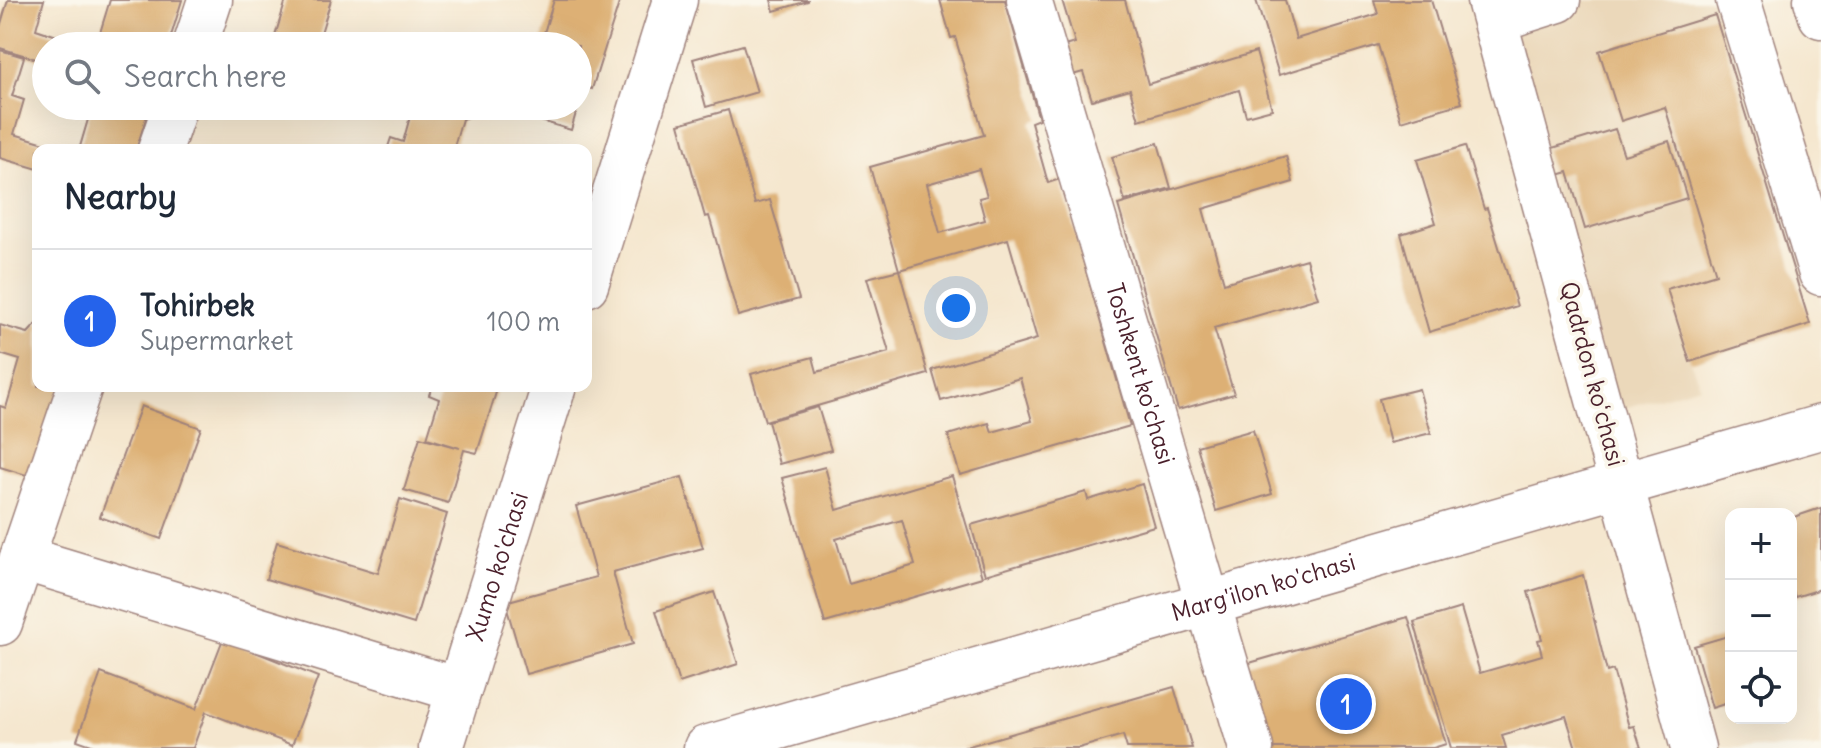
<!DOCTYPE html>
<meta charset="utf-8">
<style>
body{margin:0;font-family:Delius,sans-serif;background:#f2f2f3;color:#1f2937}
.controls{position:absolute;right:24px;bottom:24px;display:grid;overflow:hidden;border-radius:16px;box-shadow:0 8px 32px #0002}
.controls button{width:72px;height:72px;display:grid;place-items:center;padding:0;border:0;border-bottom:2px solid #e0e1e3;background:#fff;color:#1f2937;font:40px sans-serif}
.you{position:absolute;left:956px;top:308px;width:28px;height:28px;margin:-20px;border:6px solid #fff;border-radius:50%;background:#1a73e8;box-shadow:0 0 0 12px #1a73e833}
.badge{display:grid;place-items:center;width:52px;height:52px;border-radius:50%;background:#2563eb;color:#fff;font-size:26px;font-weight:700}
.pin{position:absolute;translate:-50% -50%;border:4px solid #fff;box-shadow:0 2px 8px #0006}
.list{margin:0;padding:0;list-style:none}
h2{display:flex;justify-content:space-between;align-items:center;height:104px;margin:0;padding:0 32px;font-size:34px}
h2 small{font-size:26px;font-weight:400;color:#747a83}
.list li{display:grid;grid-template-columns:52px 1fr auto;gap:24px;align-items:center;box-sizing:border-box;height:144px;padding:0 32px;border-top:2px solid #e0e1e3}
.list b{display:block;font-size:30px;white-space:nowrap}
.list p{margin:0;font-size:26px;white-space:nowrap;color:#747a83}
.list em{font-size:26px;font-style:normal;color:#747a83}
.icon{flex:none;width:44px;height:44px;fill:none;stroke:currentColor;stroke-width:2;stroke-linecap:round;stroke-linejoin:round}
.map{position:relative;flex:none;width:1821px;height:748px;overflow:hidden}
.search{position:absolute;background:#fff;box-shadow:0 8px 32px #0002;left:32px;top:32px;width:560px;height:88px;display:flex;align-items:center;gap:20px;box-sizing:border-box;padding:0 28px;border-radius:44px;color:#747a83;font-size:30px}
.panel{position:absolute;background:#fff;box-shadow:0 8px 32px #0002;left:32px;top:144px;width:560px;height:248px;border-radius:16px}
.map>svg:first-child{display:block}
.built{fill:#ebd8ba}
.building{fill:#ddb074;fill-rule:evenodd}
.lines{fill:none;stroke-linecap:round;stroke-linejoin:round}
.minor-casing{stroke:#a0837d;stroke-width:47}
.minor{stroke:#fff;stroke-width:44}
.labels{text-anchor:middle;stroke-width:7;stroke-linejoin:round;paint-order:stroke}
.street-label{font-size:24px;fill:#4a1f2b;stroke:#fbf7ec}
</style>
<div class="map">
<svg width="1821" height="748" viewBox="0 0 1821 748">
<rect width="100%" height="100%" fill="#fbf7ec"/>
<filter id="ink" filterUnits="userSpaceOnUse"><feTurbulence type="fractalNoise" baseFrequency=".0125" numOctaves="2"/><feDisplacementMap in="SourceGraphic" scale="16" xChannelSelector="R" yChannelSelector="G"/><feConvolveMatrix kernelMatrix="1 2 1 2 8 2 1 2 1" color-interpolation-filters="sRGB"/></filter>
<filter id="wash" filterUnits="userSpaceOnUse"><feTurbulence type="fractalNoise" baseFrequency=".006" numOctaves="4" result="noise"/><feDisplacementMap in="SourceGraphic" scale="32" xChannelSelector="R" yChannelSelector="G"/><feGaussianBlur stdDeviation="1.8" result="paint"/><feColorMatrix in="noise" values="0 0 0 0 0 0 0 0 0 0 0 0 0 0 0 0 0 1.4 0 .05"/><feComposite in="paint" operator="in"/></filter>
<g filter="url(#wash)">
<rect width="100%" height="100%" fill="#f5e7cf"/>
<!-- built -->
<path class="built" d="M1501,0h215l94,324 -120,37 10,25 -83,24z"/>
<g id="blocks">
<!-- building -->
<g class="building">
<path d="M8,0h36l-8,29 51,17h-41v16l-46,-14v-21z"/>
<path d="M110,0h72l-14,46h-72z"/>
<path d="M286,0h45l-14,46h-45z"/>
<path d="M554,0h66l-28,89 -8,-2 -5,18 -1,-59h-38z"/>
<path d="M771,0h37v1l-34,10z"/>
<path d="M940,0h65l34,119 -8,3 17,61 12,-4 70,247 -170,49 -12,-40 41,-12 3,9 40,-11 -12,-43 -79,23 -9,-31 105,-31 -29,-100 -109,31 29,104 -163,47 -14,-47 62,-17 4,15 72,-20 -22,-74 32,-8 -29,-103 114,-32 -29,-98 -4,1zM979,169l8,27 -8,2 6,22 -45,13 -13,-49z"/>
<path d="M1062,0h63l23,84 108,-32 16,57 -26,7 -7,-26 -100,30 -9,-31 -38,11 -9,-28 -17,5 -9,-29 18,-5z"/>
<path d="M1256,0h29l11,39 82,-25 -4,-14h57l31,103 -61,18 -23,-76 -99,30z"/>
<path d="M1715,15l95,309 -120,38 -23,-73 49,-15 -51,-167 -44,14 -22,-70z"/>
<path d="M743,45l14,47 -51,15 -13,-48z"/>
<path d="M0,50l24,7 -12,39 12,4 -10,34 51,15 -27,1v19l-38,-11z"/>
<path d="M92,106h58l-14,44h-57z"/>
<path d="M413,106h63l-3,10 -11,3 -9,31h-66l4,-12 12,4z"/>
<path d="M540,106h38l-7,24 -36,-11z"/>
<path d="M728,110l27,94 15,-4 29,99 -61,17 -29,-100 -4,1 -26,-93z"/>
<path d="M1615,129l9,26 45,-14 18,57 -102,31 -17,-57 -14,4 -8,-26z"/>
<path d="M1158,143l13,45 -46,13 -13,-44z"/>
<path d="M1465,146l19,63 3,-1 30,98 -88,26 -28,-98 35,-11 -19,-63z"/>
<path d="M1286,156l7,26 -90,27 21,74 82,-24 12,39 -104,30 20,66 -56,16 -60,-205z"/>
<path d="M38,322v64h23l-28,91 -33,-10v-61l6,2 14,-48 -20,-6v-29l28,8z"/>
<path d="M432,386h66l-21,67 -13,-3 -16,53 -44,-13 16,-53 40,11 -33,-10 12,-39 -10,-4z"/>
<path d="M1419,389l12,44 -41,10 -11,-44z"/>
<path d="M141,406l60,22 -40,111 -61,-22z"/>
<path d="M818,407l13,43 -52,14 -11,-43z"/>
<path d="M1253,430l19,64 -56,17 -19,-65z"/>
<path d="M825,467l12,43 115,-34 30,101 -157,46 -43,-145zM902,520l13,45 -66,19 -13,-45z"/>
<path d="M682,477l21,71 -90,24 20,72 -107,30 -21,-72 91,-25 -20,-71z"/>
<path d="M1142,484l12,42 -169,49 -14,-50 115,-33 2,8z"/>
<path d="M400,499l47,15 -33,110 -148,-45 11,-37 101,31z"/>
<path d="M1821,508v81l-26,8 -4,-12v-67z"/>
<path d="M1583,575l24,97 6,-2 16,57 5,-1 7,22h-65l-10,-32 -64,19 4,13h-55l-37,-126 47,-14 19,65 62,-18 -4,-15 4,-1 -14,-47z"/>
<path d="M714,592l24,72 -59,19 -23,-72z"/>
<path d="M1408,617l38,127 -13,4h-162l-25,-84z"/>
<path d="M1731,635v67l-19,6 -18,-62z"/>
<path d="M223,639l95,38 -26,68 -86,-33 -13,36h-93l-23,-8 24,-67 95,36z"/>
<path d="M1174,687l18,61h-65l-4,-13 -44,13h-117z"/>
</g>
</g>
</g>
<g filter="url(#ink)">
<use href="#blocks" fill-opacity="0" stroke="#a0837d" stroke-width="2"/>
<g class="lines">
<!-- minor casing -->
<g class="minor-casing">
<g id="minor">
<path id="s1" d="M1029,0l222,748"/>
<path d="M1489,0l204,748"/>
<path d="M1738,0l83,273"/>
<path d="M1816,0l5,16"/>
<path d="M1495,20l63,-20"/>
<path d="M195,46l15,-46"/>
<path d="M160,150l15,-44"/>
<path d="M586,285l89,-285"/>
<path d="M22,558l437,132"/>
<path d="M0,623l80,-237"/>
<path id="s2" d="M441,748l113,-362"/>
<path id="s3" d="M706,748l1115,-321"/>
</g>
</g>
<!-- minor -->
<use href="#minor" class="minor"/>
</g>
</g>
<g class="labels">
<!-- street labels -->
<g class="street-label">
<text dy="8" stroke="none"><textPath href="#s1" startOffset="390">Toshkent ko'chasi</textPath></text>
<text transform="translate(1592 374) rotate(75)" y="8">Qadrdon koʻchasi</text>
<text dy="8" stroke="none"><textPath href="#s2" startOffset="190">Xumo ko'chasi</textPath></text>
<text dy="8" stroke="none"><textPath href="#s3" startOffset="580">Marg'ilon ko'chasi</textPath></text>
</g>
</g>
</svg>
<div class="controls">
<button>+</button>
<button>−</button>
<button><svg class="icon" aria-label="locate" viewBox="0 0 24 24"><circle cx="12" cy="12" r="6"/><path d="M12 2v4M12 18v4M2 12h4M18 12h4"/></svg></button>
</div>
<div class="you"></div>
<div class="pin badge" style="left:1346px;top:704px">1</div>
<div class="search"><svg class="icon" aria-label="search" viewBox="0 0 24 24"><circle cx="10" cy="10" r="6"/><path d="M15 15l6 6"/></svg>Search here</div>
<section class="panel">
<h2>Nearby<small></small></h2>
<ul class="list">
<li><span class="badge">1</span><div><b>Tohirbek</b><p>Supermarket</p></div><em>100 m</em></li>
</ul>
</section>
</div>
